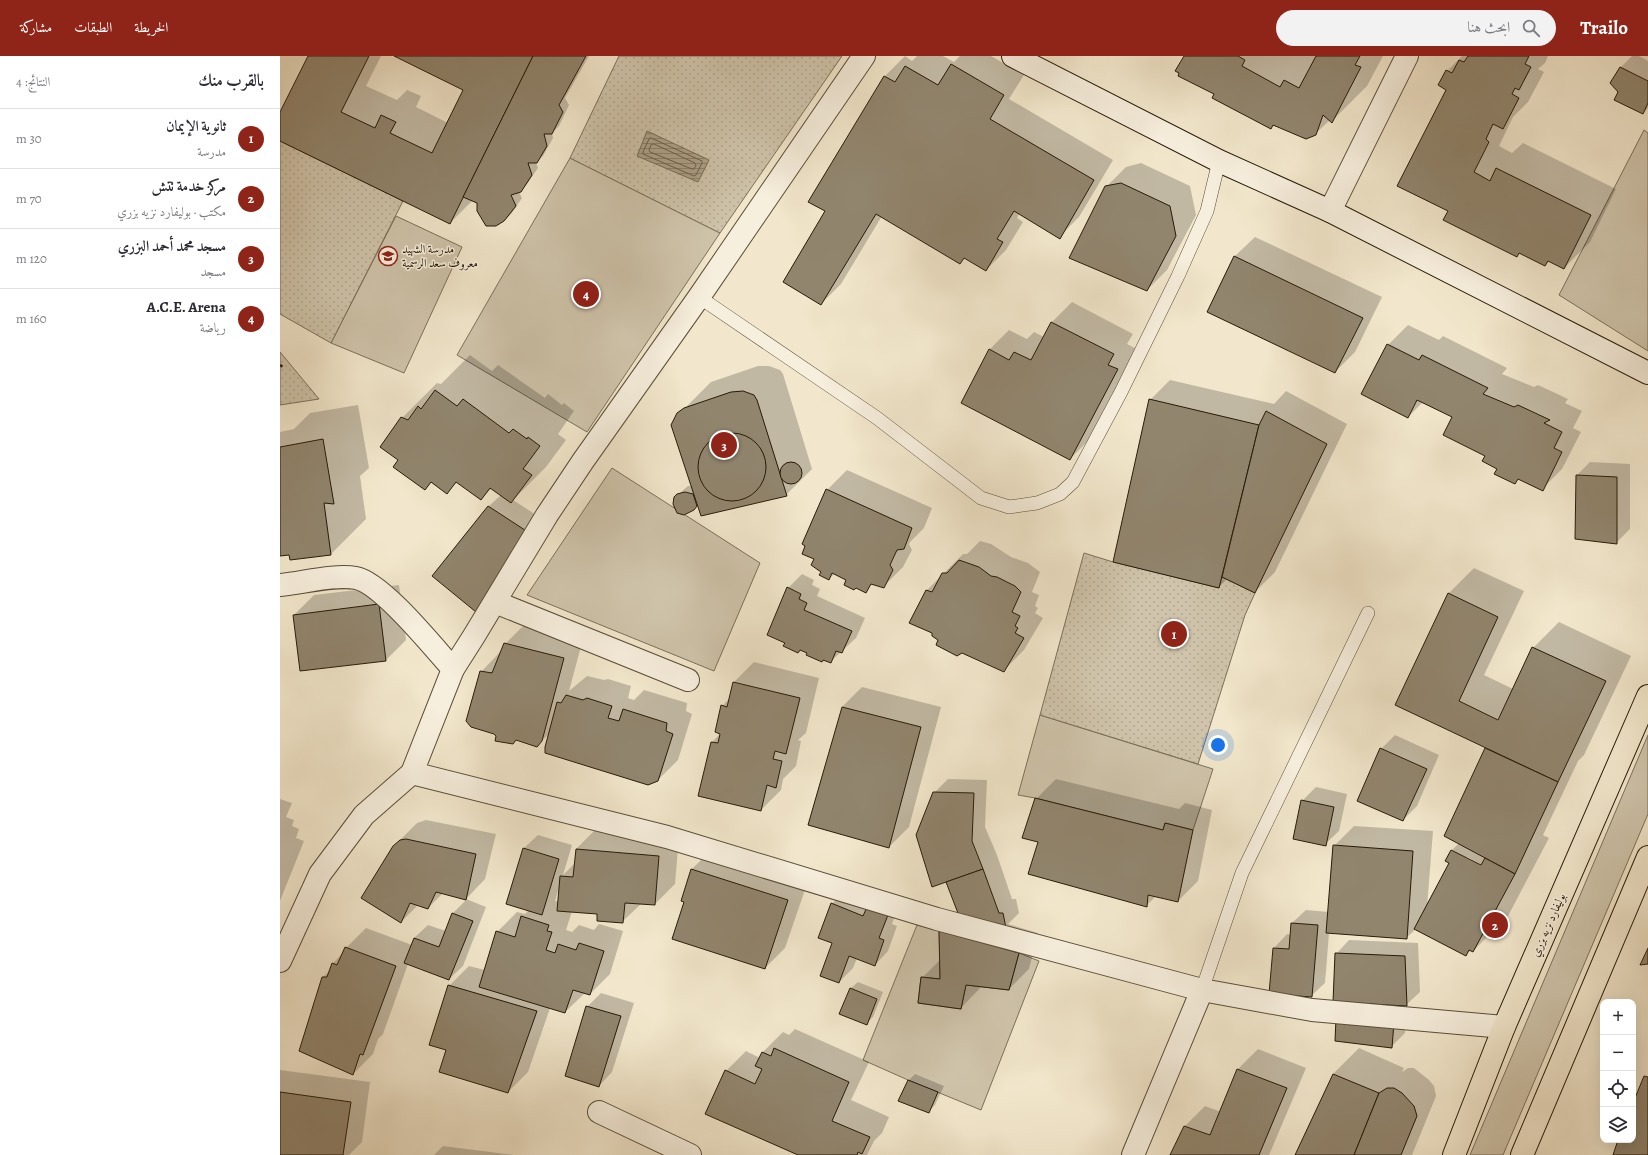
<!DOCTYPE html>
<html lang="ar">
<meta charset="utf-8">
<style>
body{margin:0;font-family:Alegreya,Amiri,serif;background:#f2f2f3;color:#2b2b33;direction:rtl}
.controls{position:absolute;right:12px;bottom:12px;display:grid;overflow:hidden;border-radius:8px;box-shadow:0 4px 16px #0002}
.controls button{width:36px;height:36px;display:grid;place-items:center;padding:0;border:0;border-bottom:1px solid #e1e1e2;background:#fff;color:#2b2b33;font:20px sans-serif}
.you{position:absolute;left:938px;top:689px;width:14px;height:14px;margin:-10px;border:3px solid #fff;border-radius:50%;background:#1a73e8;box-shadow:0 0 0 6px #1a73e833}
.badge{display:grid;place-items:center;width:26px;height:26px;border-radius:50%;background:#8f2418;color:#fff;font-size:13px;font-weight:700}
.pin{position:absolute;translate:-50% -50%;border:2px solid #fff;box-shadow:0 1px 4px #0006}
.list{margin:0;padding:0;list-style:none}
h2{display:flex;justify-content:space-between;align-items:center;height:52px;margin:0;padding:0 16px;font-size:17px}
h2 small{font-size:13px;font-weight:400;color:#7c7c81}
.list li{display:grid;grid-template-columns:26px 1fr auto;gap:12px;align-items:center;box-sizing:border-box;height:60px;padding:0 16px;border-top:1px solid #e1e1e2}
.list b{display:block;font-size:15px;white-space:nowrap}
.list p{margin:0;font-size:13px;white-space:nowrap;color:#7c7c81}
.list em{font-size:13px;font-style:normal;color:#7c7c81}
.icon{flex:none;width:22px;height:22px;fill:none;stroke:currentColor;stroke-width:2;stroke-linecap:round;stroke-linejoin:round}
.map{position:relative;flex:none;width:1368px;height:1099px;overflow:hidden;direction:ltr}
header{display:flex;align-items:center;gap:24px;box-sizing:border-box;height:56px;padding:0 20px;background:#8f2418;color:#fff}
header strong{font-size:19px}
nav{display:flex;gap:22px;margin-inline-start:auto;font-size:14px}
.search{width:280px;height:36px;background:#f2f2f3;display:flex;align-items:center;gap:10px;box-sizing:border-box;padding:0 14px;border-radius:22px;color:#7c7c81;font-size:15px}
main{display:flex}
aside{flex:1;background:#fff}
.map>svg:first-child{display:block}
.green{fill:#cfc4ab;stroke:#7b705a}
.park{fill:url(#park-dots);stroke:#7b705a}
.water{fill:url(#water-rules);stroke:#776c55}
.shadow{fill:#0003;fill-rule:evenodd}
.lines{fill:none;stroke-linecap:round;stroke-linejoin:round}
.shore{stroke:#6a5e48;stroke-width:1}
.building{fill:#91856e;stroke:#271b08}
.lane-casing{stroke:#5a4e39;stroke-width:14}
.street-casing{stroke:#5a4e39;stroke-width:24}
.secondary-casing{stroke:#271b08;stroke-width:24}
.highway-casing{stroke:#271b08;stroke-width:24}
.path{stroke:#271b08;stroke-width:2.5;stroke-dasharray:3 2;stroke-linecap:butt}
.lane{stroke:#f7efde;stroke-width:13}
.street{stroke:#f7efde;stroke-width:22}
.secondary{stroke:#f7efde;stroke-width:22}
.highway{stroke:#f2e7cc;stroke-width:22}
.labels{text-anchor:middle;stroke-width:3;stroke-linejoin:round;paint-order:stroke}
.poi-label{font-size:12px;fill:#271b08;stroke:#f7efde;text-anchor:start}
.street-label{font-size:12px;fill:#271b08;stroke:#f7efde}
</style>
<header>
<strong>Trailo</strong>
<div class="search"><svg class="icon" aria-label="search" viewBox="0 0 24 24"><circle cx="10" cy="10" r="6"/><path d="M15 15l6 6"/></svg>ابحث هنا</div>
<nav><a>الخريطة</a><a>الطبقات</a><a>مشاركة</a></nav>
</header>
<main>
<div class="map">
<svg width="1368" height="1099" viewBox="0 0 1368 1099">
<defs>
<pattern id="park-dots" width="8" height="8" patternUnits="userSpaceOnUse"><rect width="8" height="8" fill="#cfc4ab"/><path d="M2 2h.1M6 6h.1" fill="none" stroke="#b2a892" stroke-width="1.8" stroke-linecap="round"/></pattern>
<pattern id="water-rules" width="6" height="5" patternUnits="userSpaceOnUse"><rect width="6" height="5" fill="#ada289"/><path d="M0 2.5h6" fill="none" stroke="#8d836e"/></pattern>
</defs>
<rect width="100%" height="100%" fill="#f2e7cc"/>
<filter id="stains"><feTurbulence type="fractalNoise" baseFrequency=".005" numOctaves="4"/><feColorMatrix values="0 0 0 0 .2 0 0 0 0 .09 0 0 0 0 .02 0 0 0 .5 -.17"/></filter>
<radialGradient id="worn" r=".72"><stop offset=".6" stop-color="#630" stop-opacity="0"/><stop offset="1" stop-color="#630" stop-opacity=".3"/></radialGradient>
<!-- green -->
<g class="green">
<path d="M1364,74l4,3v218l-89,-56z"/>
<path d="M290,102l150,75 -133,199 -130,-77z"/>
<path d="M116,160l66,31 -58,126 -73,-30z"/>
<path d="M332,412l148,95 -46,108 -187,-76z"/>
<path d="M760,659l173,54 -20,61 -28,-7 -2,7 -128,-32 -17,-3z"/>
<path d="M1368,679v79l-145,341h-33z"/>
<path d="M637,869l22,5 1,49 -19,-2 -3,26 43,6 5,-24 43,5 10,-37 20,8 -58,149 -73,-30 -45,-20z"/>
</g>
<!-- park -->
<g class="park">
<path d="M339,0h223l-122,177 -150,-75z"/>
<path d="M0,85l123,60 -72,142 -51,-29z"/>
<path d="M0,296l39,47 -39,6z"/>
<path d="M804,497l29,9 106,26 3,-11 33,16 -10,22 -47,149 -158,-49z"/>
</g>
<!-- water -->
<path class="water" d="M367,75l62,29 -11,22 -61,-26z"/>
<!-- shadow -->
<g class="shadow">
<path d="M29,0h72l-15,30 31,14 10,-10 14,6 -5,11 32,16 17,-33 -69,-34h193l-24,42 4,7 -10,21 -7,7 1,5 -10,18 -7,6 2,6 -11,16 -8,8 3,6 -11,16 -7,7 -26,-19 -5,-2 -23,23 -170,-83v-25z"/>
<path d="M625,0l7,5 5,-5h26l11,6 6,-6h31l33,19 -15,24 104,61 -34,57 -20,20 -40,-23 -2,4 6,4 -17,28 -20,20 -21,-12 -5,5 -78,-47 -41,68 -20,20 6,-93 -17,-10 75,-125z"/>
<path d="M905,0h198l-16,30 -35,35 -2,-1 -15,14 -40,-10 -4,4 -56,-34z"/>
<path d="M1182,0h86l-3,7 -7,6 6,3 -16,30 -15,15 -14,29 13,7 11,-10 93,46 -26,53 -26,26 -15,-7 -4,4 -25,-12 -3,3 -68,-45 -2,-140z"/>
<path d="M1352,0h7l9,5v47l-5,5 -31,-30 9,-16z"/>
<path d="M861,107l49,23 6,29 -29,55 -20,20 -41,-103 20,-20z"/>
<path d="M975,181l127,60 -27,55 -20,20 -100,-116z"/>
<path d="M792,246l61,32 -6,10 10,5 -47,90 -20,20 -81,-109 20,-20 18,9 7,-7 10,5 8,-15z"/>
<path d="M1128,269l31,15 4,-4 64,32 -5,6 32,13 4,-2 30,14 -3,4 17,8 -9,17 8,4 -19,37 -20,20 -22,-11 -5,5 -17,-15 -45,-52 -30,-14 -15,15 -20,-72z"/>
<path d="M190,299l22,16 6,-6 47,33 3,-4 14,11 2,-2 10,8 -16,23 8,6 -20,27 -33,33 31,20 -54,78 -57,-22 56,-70 12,-11 -9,-7 -11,11 -24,-17 -10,10 -15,-10 -7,6 -25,-28 2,-42 35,-35 4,1z"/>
<path d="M478,310h11l11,4 3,4 29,95 -26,26 -88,10 -5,4 -18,-12 13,-11h4l-17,-68 36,-36z"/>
<path d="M890,324l104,24 12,-13 61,33 -72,148 -20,20 -28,-13 -8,8 -69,-187z"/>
<path d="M78,349l11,63 -9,8 6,43 -36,36h-50v-123l14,-3 16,-16z"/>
<path d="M1310,406l40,2v65l-14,14 -39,-68z"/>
<path d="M567,414l85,38 -8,20 -13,13 -2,3 3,6 -9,17 -20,20 -10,-4 -8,8 -17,-12 -13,-6 -6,6 -14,-21 12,-68z"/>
<path d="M700,485l11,3 20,13 17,6 12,9 -8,20 7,3 -4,11 3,2 -3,5 8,5 -19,32 -20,20 -65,-31 -13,-48 37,-37h4z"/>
<path d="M1194,512l50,23 -40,84 29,14 20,-41 26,-26 72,34 -47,99 -6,6 -35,74 6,3 -41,78 -35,35 -2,-1 -6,5 -49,-26 -10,9 -77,-5 -4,50 -14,13 -41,-3 4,-45 13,-14 4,1 1,-12 14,-13 23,2 5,-66 20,-20 79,5 -6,77 24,-46 -4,-2 5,-10 7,-7 -14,-7 42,-89 -91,-42 52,-111zM1187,801l19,10 -1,2 -18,-10z"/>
<path d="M522,518l12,6 -2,5 8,4 -3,7 48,22 -9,20 -26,24 -44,-20 2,-54z"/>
<path d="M119,529l7,55 -20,20 -92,-45 20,-20z"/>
<path d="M245,568l58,15 -14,52 18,-15 17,4 4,-1 23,7 -3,12 6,2 10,-10 43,13 -1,8 6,3 -14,46 -20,20 -108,-47 -14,13 -20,-7 -19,-4 -28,-11 -2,-7 14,-45 20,-21 4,-7z"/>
<path d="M474,606l65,16 -13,55 -8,7 3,1 -5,25 -13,13 -2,11 -20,20 -62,-14 13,-54 9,-9 1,-27 8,-8 4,-16z"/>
<path d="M582,631l79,20 -32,120 -20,20 -79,-23 32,-117z"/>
<path d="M1115,679l44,20 -22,51 -14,14 -22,-71z"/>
<path d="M668,723l39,1 -2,47 12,28 15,44h4l3,14 -11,11 30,9 -9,36 -20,20 -27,-3 -21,22 -39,-30 19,-19 -1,-29 18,-18 -24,-119z"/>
<path d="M776,723l123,30 6,-6 27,7 -14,71 -20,20 -22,-5 -10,10 -107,-65 -3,-42z"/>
<path d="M1036,731l31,7 -8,37 -14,13 -23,-43z"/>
<path d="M0,743l12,4 -6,14 8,3 -2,6 7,3 -3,9 8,3 -24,60z"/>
<path d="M146,764l70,14 -11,45 -19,20 20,8 -23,59 -14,13 -41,-15 -25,70 -5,5 -5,15 -20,20 -30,-97 7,-7 3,-7 12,-12 1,-3 20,-20 46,17 2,-7 14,-13 18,6 7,-18 13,-13 -23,-7 -15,15 -10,-3 -17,17 -5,-78 21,-21z"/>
<path d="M316,773l83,7 -4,48 -20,20 -13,-1 -20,19 -24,-9 -26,-2 -6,19 6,2 7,-7 15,5 5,-6 24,7 -13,43 -20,20 -5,-1 -20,19 -15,-4 -22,64 -20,20 -61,-43 2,-63 20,-20 16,4 12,-38 20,-20 8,2 4,-4 -22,-7 17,-55 14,-13 34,10 -9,30 12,-12 1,-14zM279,831v15l-4,-1z"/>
<path d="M432,793l96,32 -23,67 -20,20 -79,-67 -4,-1 10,-31z"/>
<path d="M565,834l55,11 -8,23 5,2 -9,25 -13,14 -18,-7 -4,10 -14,14 -6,-39 -1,-39z"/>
<path d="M1069,884l69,3 2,49 -14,13 -70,-51z"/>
<path d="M578,926l25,10 -10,25 -7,7 -26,-11 11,-25z"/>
<path d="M321,937l33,10 -22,69 -13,14 -12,-79z"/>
<path d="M1127,953l-2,24 -14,14 -54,-29z"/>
<path d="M515,973l74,33 -18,38 38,17 -7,16 -8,8 -7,14h-67l-74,-84 20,-20 14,7 3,-6 20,-20 6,3z"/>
<path d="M1079,992l45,20 -2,4 6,-4h6l15,12 5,6 2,10 -24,59h-116l37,-81z"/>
<path d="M978,993l48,19 -37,87h-98l14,-29 20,-20 16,6 17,-43z"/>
<path d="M0,1014l90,12 -8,60 -13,13h-69z"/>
<path d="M635,1018l29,12 -9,19 -7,7 -20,-31z"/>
<path d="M163,1090l71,9h-80z"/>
</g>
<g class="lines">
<!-- shore -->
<g class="shore">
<path d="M371,82l51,23v2l-6,12 -2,1 -51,-22v-2l6,-13z"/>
<path d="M374,88l41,19 1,2 -2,4h-2l-42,-17 -1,-2 2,-5z"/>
</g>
</g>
<!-- building -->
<g class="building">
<path d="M28,0h61l-28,56 34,16 6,-13 15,7 -6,11 42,20 31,-63 -69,-34h139l-83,168 -170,-83v-29z"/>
<path d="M253,0h53l-27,49 4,7 -11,22h-8l3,12 -10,17h-9l4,12 -11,17 -10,3 5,11 -12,15 -8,5h-10l-9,-15v-8l-14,-6z"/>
<path d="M904,0h54l7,4 -3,6 38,21 4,-7 15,8 17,-32h44l-5,9 6,2 -29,56 -9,-8 -7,20 -10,4 -33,-14 -2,4 -59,-31 2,-4 -36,-18 1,-3 -4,-2z"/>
<path d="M1188,0h61l-4,8 6,3 -12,23 -4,-2 -3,6 7,4 -16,31 -10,-5 -7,15 3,3 -15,30 16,9 6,-13 95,47 -27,54 -16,-8 -3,5 -26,-13 -2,4 -74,-37 5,-9 -51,-25 49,-96 -8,-5 8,-15 6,3 7,-13 5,2z"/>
<path d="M671,8l53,31 -14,24 104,61 -34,59 -46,-28 -17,28 6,3 -17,29 -22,-13 -4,6 -84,-50 -55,91 -38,-23 42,-71 -17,-9 76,-126 11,6 10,-16 33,19z"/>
<path d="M1340,11l28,14v22l-5,11 -29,-14 4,-8 -8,-9z"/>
<path d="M841,127l49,23 6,30 -29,55 -78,-33 36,-72z"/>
<path d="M954,200l129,62 -28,55 -128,-61z"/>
<path d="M771,266l63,32 -6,11 10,4 -48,91 -109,-57 28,-54 20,11 5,-8 17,8z"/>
<path d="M1107,288l32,16 3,-5 66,33 -5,6 31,13 4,-2 32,15 -6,3 18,9 -8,16 8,4 -19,39 -25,-12 -3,5 -21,-10 3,-5 -15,-8 3,-5 -42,-21 9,-18 -35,-17 -9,18 -47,-24z"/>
<path d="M155,334l22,16 6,-7 46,34 4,-4 14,10 1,-2 12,9 -17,23 9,6 -21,28 -21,-15 -9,12 -25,-18 -9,12 -16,-12 -6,8 -32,-23 5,-7 -18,-13 21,-30 7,3 10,-14 3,3z"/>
<path d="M463,335l11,4 3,5 30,96 -86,20 -30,-91 6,-12 7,-5 47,-16z"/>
<path d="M869,343l110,26 -40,163 -106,-26z"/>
<path d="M986,355l61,33 -72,149 -33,-16 37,-152z"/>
<circle cx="452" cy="411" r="34"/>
<path d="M43,383l11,65 -10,-1 7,52 -41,5 -1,-5 -9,1v-109z"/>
<circle cx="511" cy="417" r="11"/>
<path d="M1296,419l41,2v67l-42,-5z"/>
<path d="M546,433l86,39 -8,21 -7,1 -7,15 3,5 -9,18 -13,-4 -5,9 -10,-5 -2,2 -10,-5 2,-5 -14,-7 -3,7 -10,-5 2,-3 -10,-7 3,-6 -12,-5 3,-8 -3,-2z"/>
<path d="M405,436l8,2 4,12 -3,4 -10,5 -7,-2 -4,-9 1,-7 3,-3z"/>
<path d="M208,450l43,28 -55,78 -44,-36z"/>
<path d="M679,504l20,7 12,9 6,1 18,9 6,6 -9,20 8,4 -5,10 3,2 -3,5 9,5 -20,34 -42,-19 -5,3 -21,-11 2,-5 -6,-4v-3l-23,-10 17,-33 6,2 10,-19h5z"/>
<path d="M507,531l14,7 -2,5 8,4 -3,7 48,21 -10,22 -6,-2 -5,12 -8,-3 -1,2 -16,-7 1,-2 -7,-3 -2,3 -15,-7 2,-3 -18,-8z"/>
<path d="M1168,537l50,24 -39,84 39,19 34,-73 74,34 -48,101 -163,-77z"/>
<path d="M99,548l7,57 -86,10 -7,-56z"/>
<path d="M224,587l60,15 -22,83 -5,6 -21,-7 -3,4 -18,-3 1,-5 -2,-2 -23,-7 -5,-6 14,-50 12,2z"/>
<path d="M453,626l67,16 -14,56 -11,-3 -2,8 9,2 -6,27 -9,-3 -6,26 -63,-15 13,-54 7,1 2,-9 -5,-2 6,-27 6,2z"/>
<path d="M286,639l17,5 4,-2 25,8 -4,12 11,3 4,-12 44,14 -1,8 7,3 -15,47 -10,4 -103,-32v-6l12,-45 4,1z"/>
<path d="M562,651l79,20 -32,121 -81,-23z"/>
<path d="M1100,692l47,21 -24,52 -46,-20z"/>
<path d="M1205,692l73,34 -43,92 -71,-38z"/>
<path d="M653,736l41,1 -2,48 11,28 -51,18 -16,-52z"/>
<path d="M755,742l128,32 2,-7 28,7 -15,72 -30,-7 -1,12 -119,-33 10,-32 -16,-4z"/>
<path d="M1021,744l33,7 -8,39 -33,-7z"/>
<path d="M126,783l70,15 -10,46 -30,-8 -8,17 -18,-6 -9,20 -40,-25 32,-52 7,-6z"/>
<path d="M1053,789l80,6 -6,88 -81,-6z"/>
<path d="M243,792l36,11 -17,56 -36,-11z"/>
<path d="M296,793l83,7 -4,49 -30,-2 -2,20 -26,-2v-7l-40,-3 3,-35 13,1z"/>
<path d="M1171,794l30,15 4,-7 30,16 -42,78 -4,-2 -3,6 -52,-27 35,-66 -4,-2z"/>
<path d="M411,813l97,31 -23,69 -93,-30 12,-37 -3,-1z"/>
<path d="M703,813l16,44h4l3,15 -45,-7 -15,-39z"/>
<path d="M551,847l32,13 4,-9 21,8 -9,23 5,2 -9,26 -26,-10 -10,27 -19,-7 12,-33 -14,-5z"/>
<path d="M172,857l21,8 -24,59 -45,-17 10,-25 25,9z"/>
<path d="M241,860l28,9 -2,6 5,1 -6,18 9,3 3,-9 18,6 3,-7 25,8 -14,44 -17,-5 -8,23 -86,-26 17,-56 19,6z"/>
<path d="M1011,867l27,2 -6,72 -43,-3 4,-46 16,1z"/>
<path d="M659,874l80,23 -10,37 -43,-5 -5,24 -43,-6 3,-26 19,2z"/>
<path d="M65,891l51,19 -33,89 -3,-1 -7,21 -54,-24 23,-74h5l5,-14 5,2z"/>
<path d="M1368,892v16l-8,1z"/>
<path d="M1055,897l70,3 2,50 -74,-4z"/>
<path d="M168,929l89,26 -29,82 -69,-21 7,-22 -17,-5z"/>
<path d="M570,932l27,11 -10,26 -28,-11z"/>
<path d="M306,950l35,10 -22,71 -34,-11z"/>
<path d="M1056,962l58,4 -2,26 -57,-7z"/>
<path d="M494,992l75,34 -17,39 38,16 -8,17 -4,-2 -1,3h-59l-93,-41 20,-44 30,14 7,-15 -7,-3 7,-14 9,4z"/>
<path d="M957,1013l50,19 -28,67h-89l14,-29 26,9z"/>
<path d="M1053,1018l46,19 -25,62h-59z"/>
<path d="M1364,1020l4,1v78h-35l5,-15h15v-37z"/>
<path d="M628,1024l30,12 -9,21 -31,-12z"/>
<path d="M1107,1032h7l8,5 12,13 3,10 -16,39h-47l25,-62z"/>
<path d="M0,1036l71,10 -8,53h-63z"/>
</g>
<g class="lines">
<!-- lane casing -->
<g class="lane-casing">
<g id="lane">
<path d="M419,241l178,121 104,80 28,9 28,-4 23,-9 13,-12 48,-90 57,-116 29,-65 12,-50"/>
<path d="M922,934l40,-117 126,-260"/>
</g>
</g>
<!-- street casing -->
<g class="street-casing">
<g id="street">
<path d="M1050,155l77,-155"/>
<path d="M0,529c22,-2 55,-11 76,-7 26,5 78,70 97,91"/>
<path d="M215,546l193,78"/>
<path d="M132,717l255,64 270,82 265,71 110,20 192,17"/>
<path d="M0,905l40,-87 44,-59 48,-42 41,-104 21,-33 73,-121 36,-54 116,-164 165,-241"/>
<path d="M319,1056l91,43"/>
<path d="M853,1099l69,-165"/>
</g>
</g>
<!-- secondary casing -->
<g class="secondary-casing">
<path id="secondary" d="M733,0l206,105 111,50 318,162"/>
</g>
<!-- highway casing -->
<g class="highway-casing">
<g id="highway">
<path d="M1174,1099l50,-128 144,-331"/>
<path d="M1242,1099l126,-298"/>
</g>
</g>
<!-- path -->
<path class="path" d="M0,309l3,2"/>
<!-- lane -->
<use href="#lane" class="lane"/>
<!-- street -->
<use href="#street" class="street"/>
<!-- secondary -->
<use href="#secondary" class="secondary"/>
<!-- highway -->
<use href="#highway" class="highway"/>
</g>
<!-- icons -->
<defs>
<g id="school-ring" transform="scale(1)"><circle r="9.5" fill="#f7efde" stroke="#8f2418" stroke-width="1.5"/><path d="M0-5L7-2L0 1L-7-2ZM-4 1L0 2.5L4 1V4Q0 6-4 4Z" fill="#8f2418"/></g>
</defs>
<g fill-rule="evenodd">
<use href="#school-ring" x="108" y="200"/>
</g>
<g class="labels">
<!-- poi labels -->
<g class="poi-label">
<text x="122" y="197">مدرسة الشهيد<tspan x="122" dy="14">معروف سعد الرسمية</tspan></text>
</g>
<!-- street labels -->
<g class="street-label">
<text transform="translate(1268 869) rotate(-66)" y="4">بوليفارد نزيه بزري</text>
</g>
</g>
<rect width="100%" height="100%" filter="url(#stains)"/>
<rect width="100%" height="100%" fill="url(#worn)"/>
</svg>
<div class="controls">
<button>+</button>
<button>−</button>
<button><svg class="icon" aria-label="locate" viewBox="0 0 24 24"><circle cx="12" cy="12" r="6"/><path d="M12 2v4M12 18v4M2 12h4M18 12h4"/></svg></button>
<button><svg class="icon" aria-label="layers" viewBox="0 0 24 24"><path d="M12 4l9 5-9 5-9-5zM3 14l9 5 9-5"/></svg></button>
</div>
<div class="you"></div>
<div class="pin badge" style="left:894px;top:578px">1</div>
<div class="pin badge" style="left:1215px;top:869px">2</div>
<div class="pin badge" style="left:444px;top:389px">3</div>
<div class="pin badge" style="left:306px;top:238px">4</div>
</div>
<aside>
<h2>بالقرب منك<small>النتائج: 4</small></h2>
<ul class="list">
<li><span class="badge">1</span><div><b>ثانوية الإيمان</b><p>مدرسة</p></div><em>30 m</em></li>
<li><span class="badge">2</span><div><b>مركز خدمة تتش</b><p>مكتب · بوليفارد نزيه بزري</p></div><em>70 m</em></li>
<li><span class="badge">3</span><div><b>مسجد محمد أحمد البزري</b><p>مسجد</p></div><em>120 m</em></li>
<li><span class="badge">4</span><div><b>A.C.E. Arena</b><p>رياضة</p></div><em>160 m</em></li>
</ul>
</aside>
</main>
